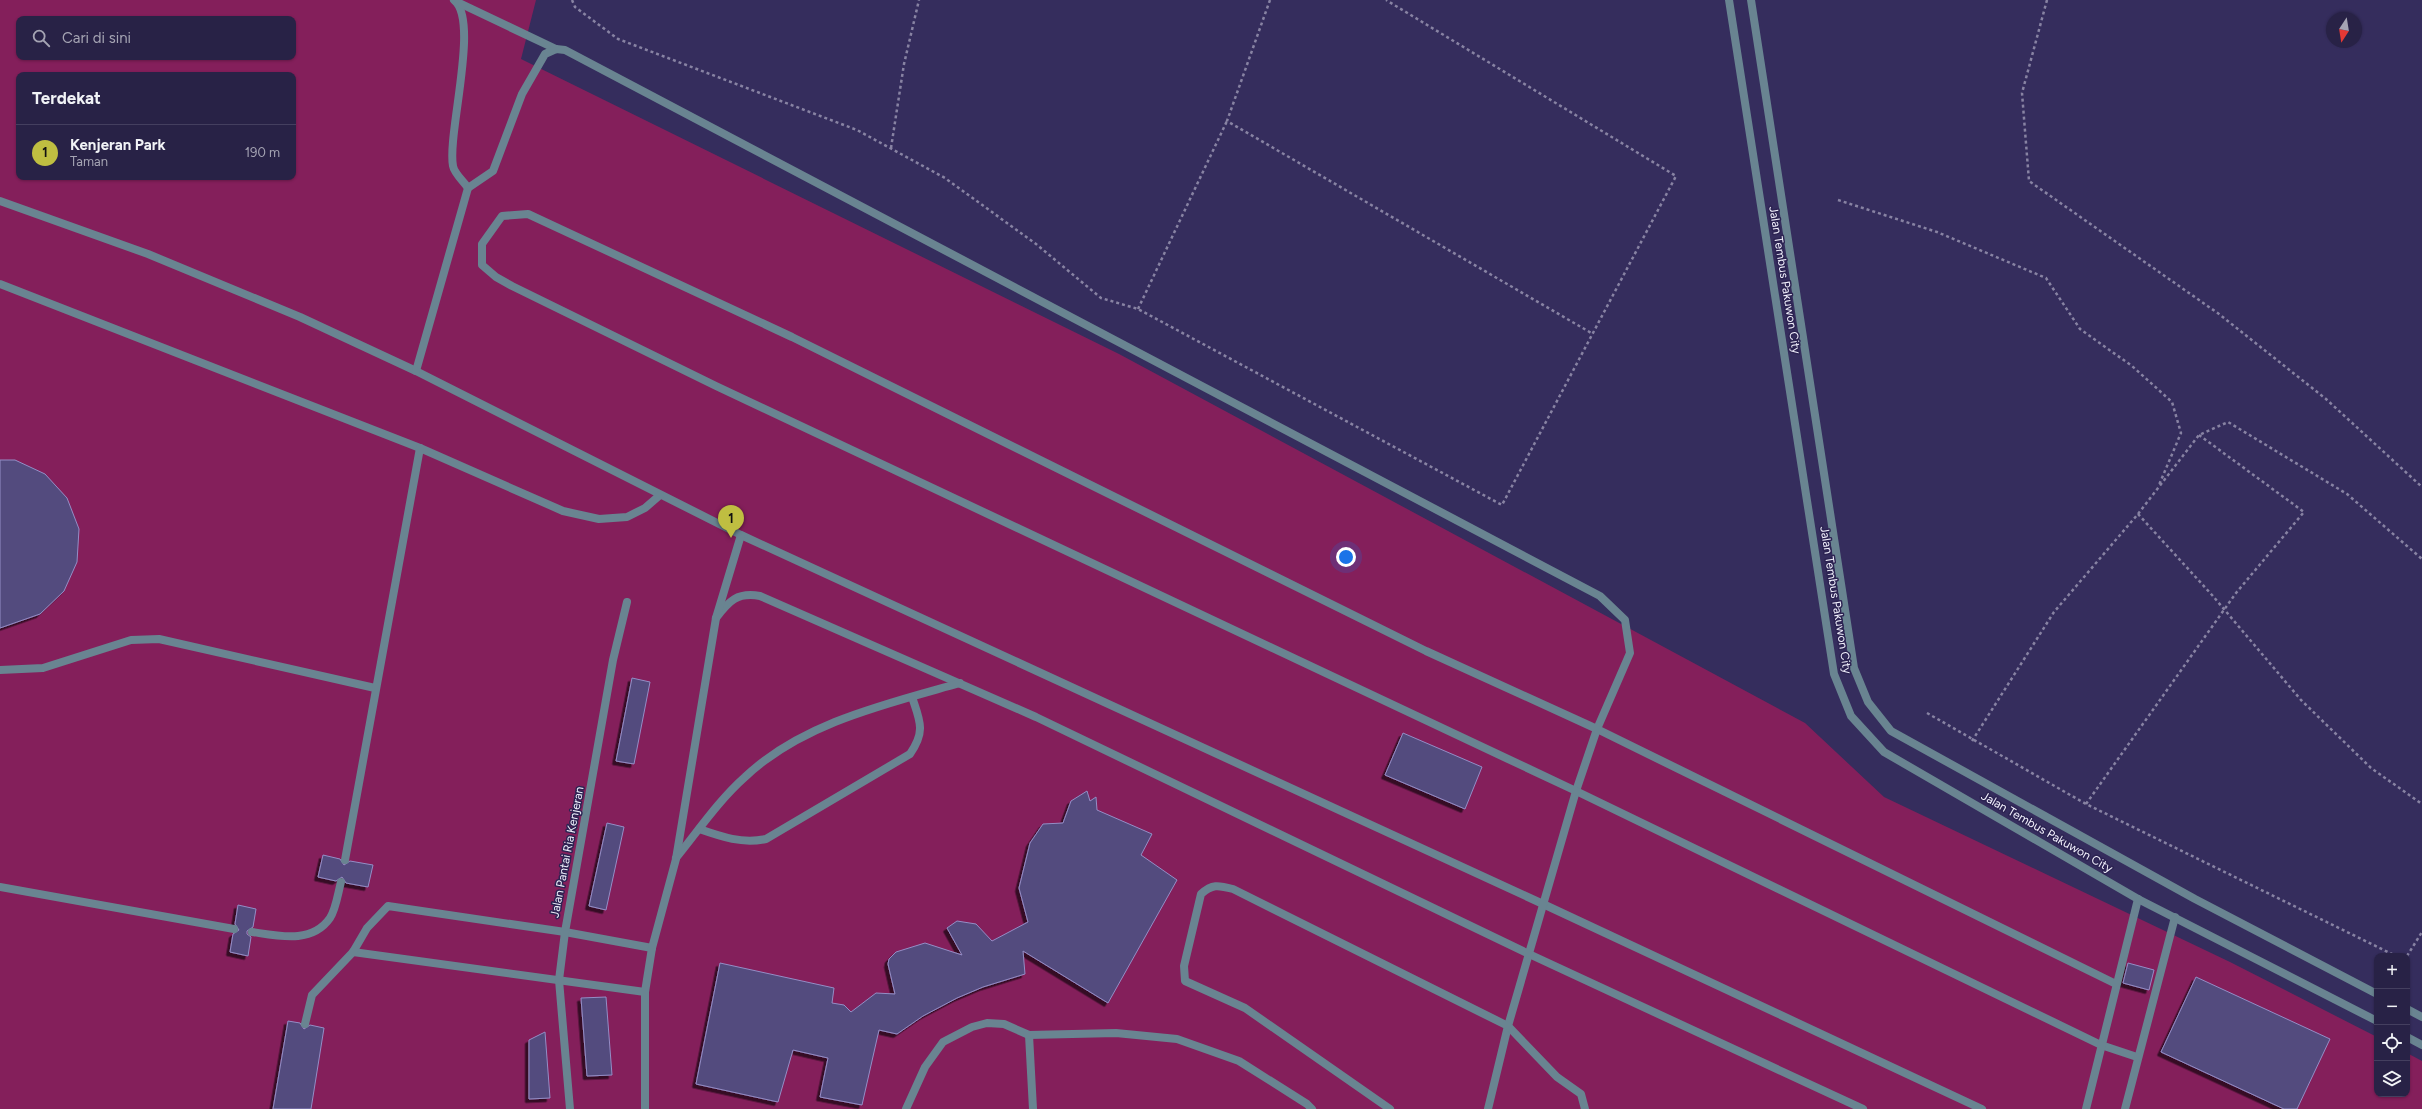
<!DOCTYPE html>
<html lang="id">
<meta charset="utf-8">
<style>
body{margin:0;font-family:Figtree,sans-serif;background:#302a4d;color:#f1f3f6}
.controls{position:absolute;right:12px;bottom:12px;display:grid;overflow:hidden;border-radius:8px;box-shadow:0 1px 3px #0004}
.controls button{width:36px;height:36px;display:grid;place-items:center;padding:0;border:0;border-bottom:1px solid #443f5f;background:#282246;color:#f1f3f6;font:20px sans-serif}
.compass{position:absolute;left:2326px;top:12px;width:36px;height:36px;border-radius:50%;background:#282246;box-shadow:0 1px 3px #0004;rotate:192deg}
.you{position:absolute;left:1346px;top:557px;width:14px;height:14px;margin:-10px;border:3px solid #fff;border-radius:50%;background:#1a73e8;box-shadow:0 0 0 6px #1a73e833}
.badge{display:grid;place-items:center;width:26px;height:26px;border-radius:50%;background:#bfbe41;color:#111;font-size:13px;font-weight:700}
.pin{position:absolute;translate:-50% -33px;filter:drop-shadow(0 1px 2px #0008)}
.pin::after{content:'';position:absolute;top:21px;width:14px;height:12px;background:inherit;clip-path:polygon(0 0,100% 0,50% 100%)}
.list{margin:0;padding:0;list-style:none}
h2{display:flex;justify-content:space-between;align-items:center;height:52px;margin:0;padding:0 16px;font-size:17px}
h2 small{font-size:13px;font-weight:400;color:#a5a4b3}
.list li{display:grid;grid-template-columns:26px 1fr auto;gap:12px;align-items:center;box-sizing:border-box;height:56px;padding:0 16px;border-top:1px solid #443f5f}
.list b{display:block;font-size:15px;white-space:nowrap}
.list p{margin:0;font-size:13px;white-space:nowrap;color:#a5a4b3}
.list em{font-size:13px;font-style:normal;color:#a5a4b3}
.icon{flex:none;width:22px;height:22px;fill:none;stroke:currentColor;stroke-width:2;stroke-linecap:round;stroke-linejoin:round}
.map{position:relative;flex:none;width:2422px;height:1109px;overflow:hidden}
.search{position:absolute;background:#282246;box-shadow:0 1px 3px #0004;left:16px;top:16px;width:280px;height:44px;display:flex;align-items:center;gap:10px;box-sizing:border-box;padding:0 14px;border-radius:8px;color:#a5a4b3;font-size:15px}
.panel{position:absolute;background:#282246;box-shadow:0 1px 3px #0004;left:16px;top:72px;width:280px;height:108px;border-radius:8px}
.map>svg:first-child{display:block}
.green{fill:#841f5b;fill-rule:evenodd}
.building{fill:#524b7e;stroke:#948ec6;filter:url(#shadow)}
.lines{fill:none;stroke-linecap:round;stroke-linejoin:round}
.path{stroke:#8883a3;stroke-width:2.5;stroke-dasharray:3 3;stroke-linecap:butt}
.service{stroke:#698491;stroke-width:8}
.tertiary{stroke:#698491;stroke-width:8}
.labels{text-anchor:middle;stroke-width:3;stroke-linejoin:round;paint-order:stroke}
.street-label{font-size:12px;fill:#f3f2fe;stroke:#2c2352}
</style>
<div class="map">
<svg width="2422" height="1109" viewBox="0 0 2422 1109">
<defs>
<filter id="shadow"><feDropShadow dx="-3.5" dy="3.5" stdDeviation="0" flood-color="#0009"/></filter>
</defs>
<rect width="100%" height="100%" fill="#352d5d"/>
<!-- green -->
<path class="green" d="M0,0h536l-15,59 598,295 686,369 79,74 346,165 147,75v57h30v-41l15,8v48h-2422zM19,19h274v38h-274zM19,75h274v102h-274z"/>
<!-- building -->
<g class="building">
<path d="M0,460h15l30,14 22,24 12,31 -2,33 -13,29 -24,23 -40,14z"/>
<path d="M632,678l18,4 -16,82 -18,-3z"/>
<path d="M1403,733l79,34 -17,42 -80,-34z"/>
<path d="M1087,791l3,10 6,-4 1,13 55,24 -11,21 36,25 -69,123 -85,-52 2,23 -42,13 -26,11 -34,18 -26,18 -18,-4 -17,75 -42,-8 8,-39 -35,-8 -15,52 -82,-18 24,-121 114,25 -2,15 12,2 7,7 25,-19 19,1 -7,-30 1,-5 7,-7 29,-9 37,12 -15,-27 10,-7 19,3 16,17 36,-19 -9,-34 11,-45 13,-19 20,-1 8,-22z"/>
<path d="M607,823l17,4 -18,83 -17,-4z"/>
<path d="M323,855l17,4 4,6 6,-4 23,4 -5,22 -22,-4 -4,-6 -6,4 -18,-4z"/>
<path d="M238,905l18,4 -3,18 -6,4v3l4,3 -3,19 -18,-4 3,-18 6,-4 -4,-6z"/>
<path d="M2128,963l26,7 -5,20 -26,-7z"/>
<path d="M2196,977l134,62 -33,70h-13l-123,-57z"/>
<path d="M606,997l6,78 -25,1 -6,-78z"/>
<path d="M288,1021l12,2 4,6 6,-4 14,3 -13,81h-38z"/>
<path d="M545,1032l5,66 -21,1v-59z"/>
</g>
<g class="lines">
<!-- path -->
<g class="path">
<path d="M572,0l3,7 43,32 239,91 88,48 91,66 65,54 37,11 364,196 174,-329 -290,-176"/>
<path d="M1270,0l-43,121 366,213"/>
<path d="M2047,0l-25,93 7,88 190,133 107,85 96,88"/>
<path d="M891,148l13,-84 15,-64"/>
<path d="M1838,200l99,32 109,46 34,51 52,37 40,36 9,31 -22,52"/>
<path d="M1138,309l89,-188"/>
<path d="M2138,514l74,81 89,105 70,68 51,36"/>
<path d="M1927,713l159,91 310,152"/>
<path d="M1972,741l82,-129 84,-98 61,-79 29,-13 119,72 75,65"/>
<path d="M2086,804l150,-211 68,-81 -105,-77"/>
<path d="M2407,956l15,-24"/>
</g>
<!-- service -->
<g class="service">
<path d="M454,0c26,20 -7,134 -1,166 1,7 11,16 15,22"/>
<path d="M457,2l99,47"/>
<path d="M0,201l148,53 152,63 116,54 325,164 802,369 439,205"/>
<path d="M0,284l420,164 143,63 36,8 28,-2 18,-9 15,-13"/>
<path d="M416,371l52,-183 25,-17 29,-77 23,-40 11,-5 9,1 1035,546 25,24 5,33 -33,76 -21,62 -68,235 -20,83"/>
<path d="M716,618c13,-17 21,-26 44,-22l276,121 493,237 334,155"/>
<path d="M0,670l43,-2 88,-28 28,-1 216,49"/>
<path d="M699,829c23,8 43,15 67,10l144,-85c16,-23 10,-33 2,-57"/>
<path d="M676,858c22,-27 43,-58 69,-81 57,-54 141,-73 215,-94"/>
<path d="M345,860l75,-412"/>
<path d="M0,887l234,42"/>
<path d="M252,932c27,4 60,12 78,-14 6,-9 8,-25 11,-36"/>
<path d="M353,952l292,40"/>
<path d="M2116,984l-519,-255 -171,-78 -634,-314 -264,-123 -26,2 -20,28v21l14,12 16,9 204,100 860,405 525,254 36,12"/>
<path d="M305,1024l7,-29 41,-43 14,-24 21,-22 177,26 87,16"/>
<path d="M1029,1035l4,74"/>
<path d="M570,1109l-11,-129 6,-48 48,-272 14,-58"/>
<path d="M645,1109v-117l7,-44 24,-89 40,-241 25,-83"/>
<path d="M906,1109l19,-42 18,-25 29,-15 15,-4 17,1 25,11 87,-2 61,6 62,22 68,43 5,5"/>
<path d="M1390,1109l-145,-101 -60,-27 -1,-15 17,-72c11,-10 17,-9 32,-5l275,137 49,51 24,17 4,15"/>
<path d="M2086,1109l52,-210"/>
<path d="M2125,1109l50,-192"/>
</g>
<!-- tertiary -->
<g class="tertiary">
<path d="M1729,0l105,674 17,42 33,36 254,147 239,122"/>
<path d="M1751,0l103,668 14,34 23,29 304,168 182,95"/>
<path d="M2407,1009l15,8"/>
<path d="M2407,1037l15,8"/>
</g>
</g>
<g class="labels">
<!-- street labels -->
<g class="street-label">
<text transform="translate(1785 280) rotate(81)" y="4">Jalan Tembus Pakuwon City</text>
<text transform="translate(1836 600) rotate(81)" y="4">Jalan Tembus Pakuwon City</text>
<text transform="translate(2047 832) rotate(30)" y="4">Jalan Tembus Pakuwon City</text>
<text transform="translate(567 852) rotate(-79)" y="4">Jalan Pantai Ria Kenjeran</text>
</g>
</g>
</svg>
<div class="controls">
<button>+</button>
<button>−</button>
<button><svg class="icon" aria-label="locate" viewBox="0 0 24 24"><circle cx="12" cy="12" r="6"/><path d="M12 2v4M12 18v4M2 12h4M18 12h4"/></svg></button>
<button><svg class="icon" aria-label="layers" viewBox="0 0 24 24"><path d="M12 4l9 5-9 5-9-5zM3 14l9 5 9-5"/></svg></button>
</div>
<svg class="compass" viewBox="-18 -18 36 36"><path d="M0-13l5 13h-10z" fill="#e53935"/><path d="M0 13l5-13h-10z" fill="#a5a4b3"/></svg>
<div class="you"></div>
<div class="pin badge" style="left:731px;top:538px">1</div>
<div class="search"><svg class="icon" aria-label="search" viewBox="0 0 24 24"><circle cx="10" cy="10" r="6"/><path d="M15 15l6 6"/></svg>Cari di sini</div>
<section class="panel">
<h2>Terdekat<small></small></h2>
<ul class="list">
<li><span class="badge">1</span><div><b>Kenjeran Park</b><p>Taman</p></div><em>190 m</em></li>
</ul>
</section>
</div>
